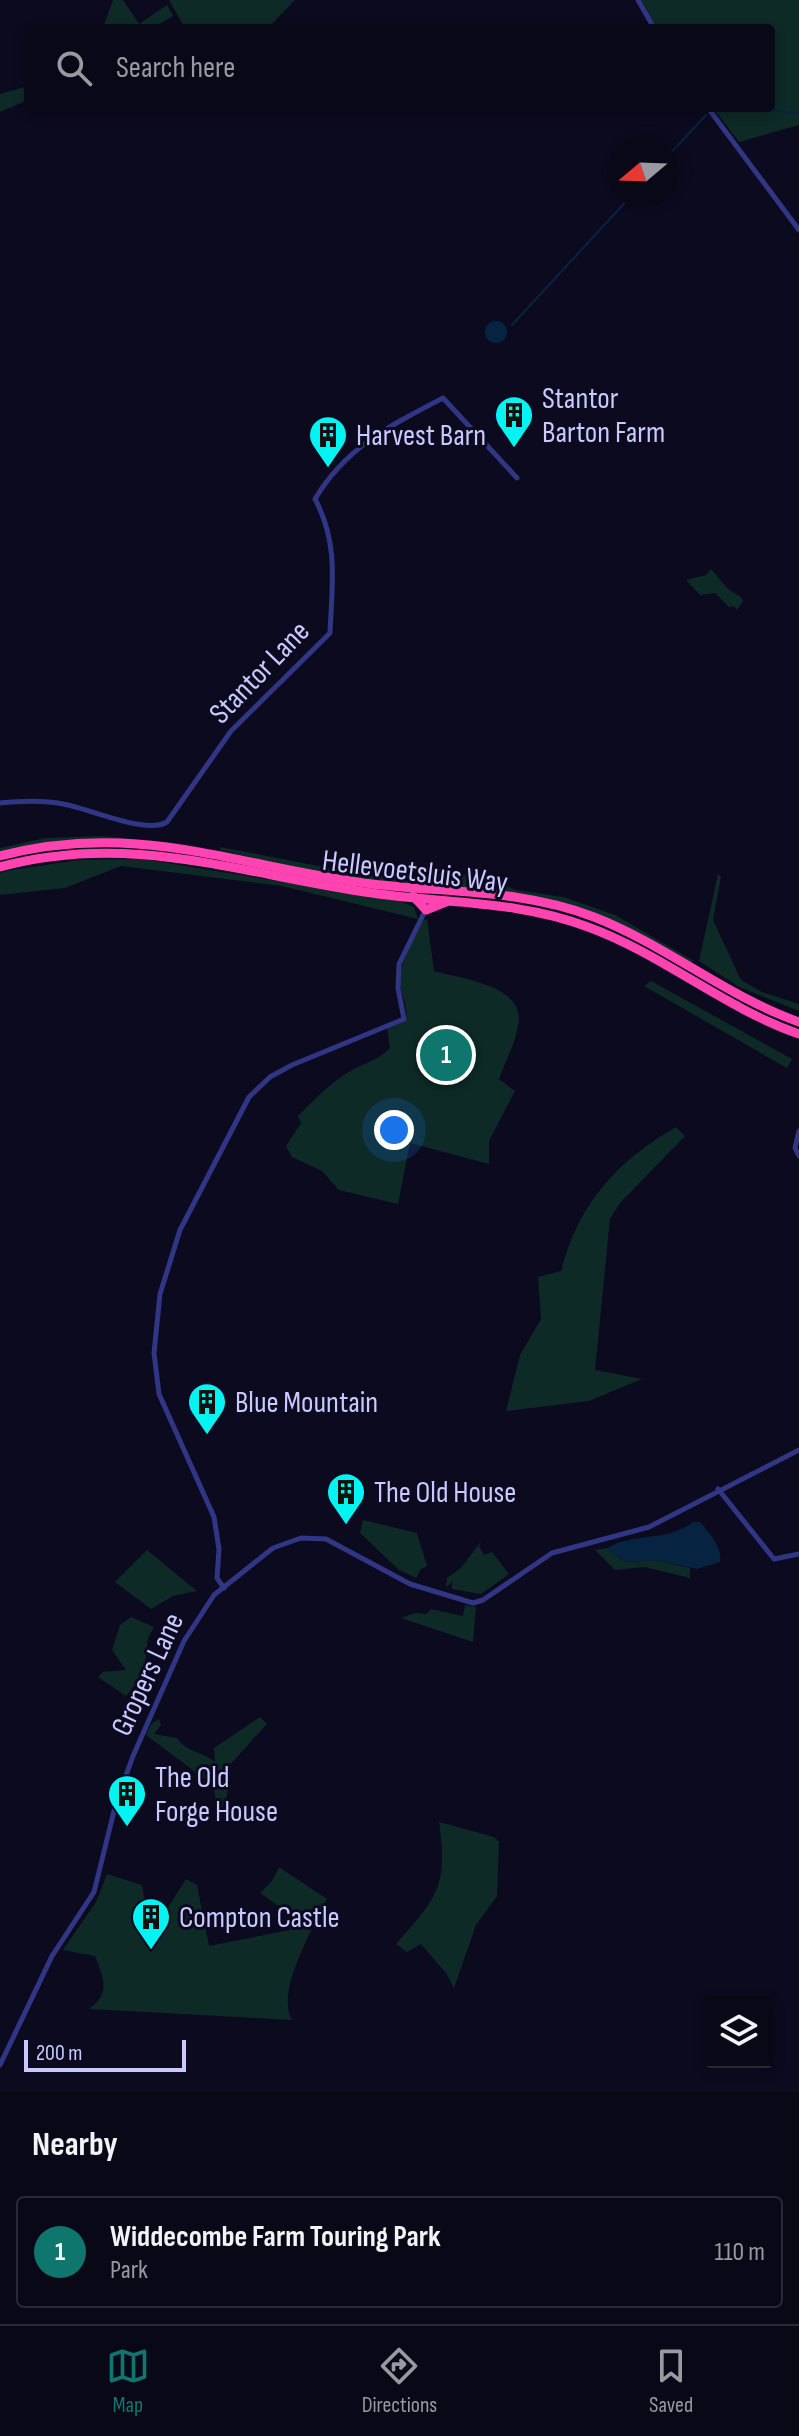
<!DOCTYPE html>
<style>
body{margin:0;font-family:"Sofia Sans Condensed",sans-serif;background:#171624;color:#f1f3f6}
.controls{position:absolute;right:24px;bottom:24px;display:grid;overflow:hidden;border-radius:8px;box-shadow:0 4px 12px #0003}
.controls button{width:72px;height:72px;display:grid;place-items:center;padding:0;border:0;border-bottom:2px solid #292936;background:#090817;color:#f1f3f6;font:40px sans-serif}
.compass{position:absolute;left:607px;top:136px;width:72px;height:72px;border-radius:50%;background:#090817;box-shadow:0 4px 12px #0003;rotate:251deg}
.scale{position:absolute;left:24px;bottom:20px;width:162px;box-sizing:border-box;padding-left:8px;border:4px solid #c9c9ff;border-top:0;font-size:22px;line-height:28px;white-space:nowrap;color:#c9c9ff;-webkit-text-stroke:6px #0c0a1f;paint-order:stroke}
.you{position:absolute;left:394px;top:1130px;width:28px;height:28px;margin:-20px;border:6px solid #fff;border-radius:50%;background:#1a73e8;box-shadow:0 0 0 12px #1a73e833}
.badge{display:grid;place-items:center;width:52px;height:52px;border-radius:50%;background:#0f766e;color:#fff;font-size:26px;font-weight:700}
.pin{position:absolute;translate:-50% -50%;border:4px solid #fff;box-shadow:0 2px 8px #0006}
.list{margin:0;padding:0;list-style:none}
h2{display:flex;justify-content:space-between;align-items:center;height:104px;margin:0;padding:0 32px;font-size:34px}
h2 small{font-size:26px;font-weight:400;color:#999aa1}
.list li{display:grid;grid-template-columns:52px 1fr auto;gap:24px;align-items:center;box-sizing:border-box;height:112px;margin:0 16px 16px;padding:0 16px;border:2px solid #292936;border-radius:8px}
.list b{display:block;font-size:30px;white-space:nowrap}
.list p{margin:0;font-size:26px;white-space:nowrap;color:#999aa1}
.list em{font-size:26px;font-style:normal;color:#999aa1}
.icon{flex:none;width:44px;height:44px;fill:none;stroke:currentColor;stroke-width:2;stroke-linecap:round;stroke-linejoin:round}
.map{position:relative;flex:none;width:799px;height:2092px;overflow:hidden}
.search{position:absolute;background:#090817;box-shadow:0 4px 12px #0003;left:24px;right:24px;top:24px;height:88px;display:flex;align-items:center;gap:20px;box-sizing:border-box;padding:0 28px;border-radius:8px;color:#999aa1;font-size:30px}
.sheet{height:232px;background:#090817}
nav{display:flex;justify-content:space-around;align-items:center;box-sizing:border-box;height:112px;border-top:2px solid #292936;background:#090817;font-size:22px;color:#999aa1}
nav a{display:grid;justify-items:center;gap:4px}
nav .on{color:#0f766e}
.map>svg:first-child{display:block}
.green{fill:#0d2a26}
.water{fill:#062342}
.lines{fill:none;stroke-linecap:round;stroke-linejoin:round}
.stream{stroke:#062342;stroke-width:2}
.street{stroke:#303683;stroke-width:5}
.highway{stroke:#ff44b1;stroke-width:9}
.labels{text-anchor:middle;stroke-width:6;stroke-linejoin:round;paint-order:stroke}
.poi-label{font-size:30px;fill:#c9c9ff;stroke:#0c0a1f;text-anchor:start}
.street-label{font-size:30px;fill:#c9c9ff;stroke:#0c0a1f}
</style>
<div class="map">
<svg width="799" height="2092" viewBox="0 0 799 2092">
<rect width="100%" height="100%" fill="#0c0a1f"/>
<!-- green -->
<g class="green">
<path d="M113,0h10l16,24 28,-19 6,11 -20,12h-50z"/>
<path d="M169,0h126l-27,28h-83z"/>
<path d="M641,0h158v125l-60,17 -26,-34h58v-80h-114z"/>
<path d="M28,86v14l-28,12v-18z"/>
<path d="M711,569l17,20 13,8 2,4 -6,9 -3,-4 -5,1 -14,-14 -15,2 -14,-15 20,-5z"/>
<path d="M102,836l102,10 -64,-5 -140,14v-7l45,-10z"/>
<path d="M220,847l150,29 110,-1 36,15 47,7 52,18 79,46 -5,2 -125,-58 -170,-21 -89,-14 -85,-20z"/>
<path d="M89,848c115,1 224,40 339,46v4c-100,-5 -195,-40 -295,-46 -45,-2 -89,4 -133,14v-5z"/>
<path d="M142,859l258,42 14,6 4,12 -136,-33 -161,-20 -56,22 -65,7v-22l11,-3 69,-10z"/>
<path d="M718,874l3,3 -8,43 28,60 21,12 37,12v7l-60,-24 -40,-26z"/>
<path d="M427,919l7,52c27,8 93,14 84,55 -3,18 -13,36 -19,53l16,12 -26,50v23l-79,-21 -12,61 -59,-14 -17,-19 -30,-14 -6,-11 15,-23 -3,-7c16,-16 33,-34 54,-46 15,-8 26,-10 38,-22l-3,-20 19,-8c2,-12 -3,-20 -5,-32 -5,-23 12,-46 21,-67z"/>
<path d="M651,981l141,78 -5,9 -143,-82z"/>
<path d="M676,1127l9,9 -65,67 -10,16 -15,151 47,9 -53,22 -83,10 14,-56 21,-36 -3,-42 23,-6c17,-67 56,-110 115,-144z"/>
<path d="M363,1520l54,13 10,33 -6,3 -5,9 -17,-8 -39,-37z"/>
<path d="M482,1540l-3,6 5,9 8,-3 17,22 -28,20 -29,-5v-7l-6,5 1,-9 14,-10z"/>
<path d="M607,1548l17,14 32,-2 34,8v10l-45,-11 -30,3 -20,-20z"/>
<path d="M147,1550l50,41 -24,5 -22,13 -36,-27z"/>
<path d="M465,1605l11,2 -3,35 -72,-24 15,-5 10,1 5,-5 32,7z"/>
<path d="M131,1617l23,10 -6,11 -4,35 -18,23 -28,-19 5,-5 23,-2 -14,-20 8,-25z"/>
<path d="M260,1717l7,7 -40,44 2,18 -5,22 -8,1 -2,-23 -68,-51 5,-11 8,-5 2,6 -7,9 23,4c10,15 25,13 38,24l-1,-14z"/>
<path d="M439,1822l55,15 5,5 -2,54 -21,29 -22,63 -8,-15 -25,-29 -14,8 -11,-8c42,-47 52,-58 43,-122z"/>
<path d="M279,1867l48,32c-13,28 -52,92 -35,121l-203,-11c22,-16 15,-30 6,-53l-32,-6 33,-48 11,-28 35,11 2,12 21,15 21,-33 11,6 12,61 81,-16 -3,-18 -27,-19 12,-12z"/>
</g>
<!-- water -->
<g class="water">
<circle cx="496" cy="332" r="11"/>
<path d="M693,1522h7c10,12 23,26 20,40l-23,7 -41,-9 -32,2 -17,-14c27,-16 61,-6 86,-26z"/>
</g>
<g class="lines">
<!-- stream -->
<g class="stream">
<path d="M720,108h7"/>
<path d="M764,108l35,6"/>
<path d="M667,157l39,-42"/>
<path d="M512,325l119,-129"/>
</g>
<!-- street -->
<g class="street">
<path d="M638,0l16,28"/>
<path d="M708,108l91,122"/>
<path d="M0,803c21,-2 43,-3 63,1 25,4 83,31 104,18l64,-91 99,-98c2,-48 9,-89 -15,-134 31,-52 76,-74 128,-101l74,80"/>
<path d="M799,1131l-4,17 4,8"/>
<path d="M718,1489l56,70 25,-5"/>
<path d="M224,1588l-7,-10 2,-29 -5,-32 -55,-123 -5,-41 6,-59 20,-64 69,-133 21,-20 22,-12 112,-46 -6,-31 1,-24 26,-53"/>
<path d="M0,2065l52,-109 42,-64 22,-89 17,-47 51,-115 30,-46 59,-47 28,-10 25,1 84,45 63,19 10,-3 69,-47 97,-26 150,-77"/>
</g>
<!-- highway -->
<g class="highway">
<path d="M0,856c138,-36 239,11 372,28 75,9 150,5 222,33 72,28 132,79 205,105"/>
<path d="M0,867c132,-36 243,8 372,26 74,11 145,7 216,34 74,27 136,81 211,107"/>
<path d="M413,896l13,14 20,-8"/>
</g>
</g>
<!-- icons -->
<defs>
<g id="building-pin" transform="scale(2)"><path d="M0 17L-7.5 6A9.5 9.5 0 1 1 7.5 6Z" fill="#00f4f2" stroke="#0c0a1f"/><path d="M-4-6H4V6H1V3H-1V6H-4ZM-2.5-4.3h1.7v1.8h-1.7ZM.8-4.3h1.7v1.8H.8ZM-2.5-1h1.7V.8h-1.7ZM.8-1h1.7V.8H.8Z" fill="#111"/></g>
</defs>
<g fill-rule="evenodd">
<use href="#building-pin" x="514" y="415"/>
<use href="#building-pin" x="328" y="435"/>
<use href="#building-pin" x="207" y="1402"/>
<use href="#building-pin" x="346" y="1492"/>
<use href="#building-pin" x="127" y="1794"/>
<use href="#building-pin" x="151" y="1917"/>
</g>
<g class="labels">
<!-- poi labels -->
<g class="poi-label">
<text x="542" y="408">Stantor<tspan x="542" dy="34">Barton Farm</tspan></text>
<text x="356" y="445">Harvest Barn</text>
<text x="235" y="1412">Blue Mountain</text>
<text x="374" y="1502">The Old House</text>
<text x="155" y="1787">The Old<tspan x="155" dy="34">Forge House</tspan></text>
<text x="179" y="1927">Compton Castle</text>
</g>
<!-- street labels -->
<g class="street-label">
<text transform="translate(259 672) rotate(-46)" y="10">Stantor Lane</text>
<text transform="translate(415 871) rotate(7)" y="10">Hellevoetsluis Way</text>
<text transform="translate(147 1674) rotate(-65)" y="10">Gropers Lane</text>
</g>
</g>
</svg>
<div class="controls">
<button><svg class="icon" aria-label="layers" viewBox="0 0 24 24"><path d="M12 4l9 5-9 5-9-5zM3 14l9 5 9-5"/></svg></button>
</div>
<svg class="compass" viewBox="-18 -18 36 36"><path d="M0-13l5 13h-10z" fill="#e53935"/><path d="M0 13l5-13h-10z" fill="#999aa1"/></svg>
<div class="scale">200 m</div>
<div class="you"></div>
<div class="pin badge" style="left:446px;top:1055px">1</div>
<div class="search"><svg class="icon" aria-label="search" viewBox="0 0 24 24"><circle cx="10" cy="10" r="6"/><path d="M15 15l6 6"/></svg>Search here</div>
</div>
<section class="sheet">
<h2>Nearby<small></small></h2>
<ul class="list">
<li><span class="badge">1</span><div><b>Widdecombe Farm Touring Park</b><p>Park</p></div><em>110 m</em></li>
</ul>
</section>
<nav>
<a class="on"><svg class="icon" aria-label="map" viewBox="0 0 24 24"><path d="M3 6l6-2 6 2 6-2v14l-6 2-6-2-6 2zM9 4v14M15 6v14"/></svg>Map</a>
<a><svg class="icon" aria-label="directions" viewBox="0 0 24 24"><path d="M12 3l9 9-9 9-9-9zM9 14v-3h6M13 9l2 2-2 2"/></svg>Directions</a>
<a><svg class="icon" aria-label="saved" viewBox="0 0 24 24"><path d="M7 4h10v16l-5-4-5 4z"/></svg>Saved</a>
</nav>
